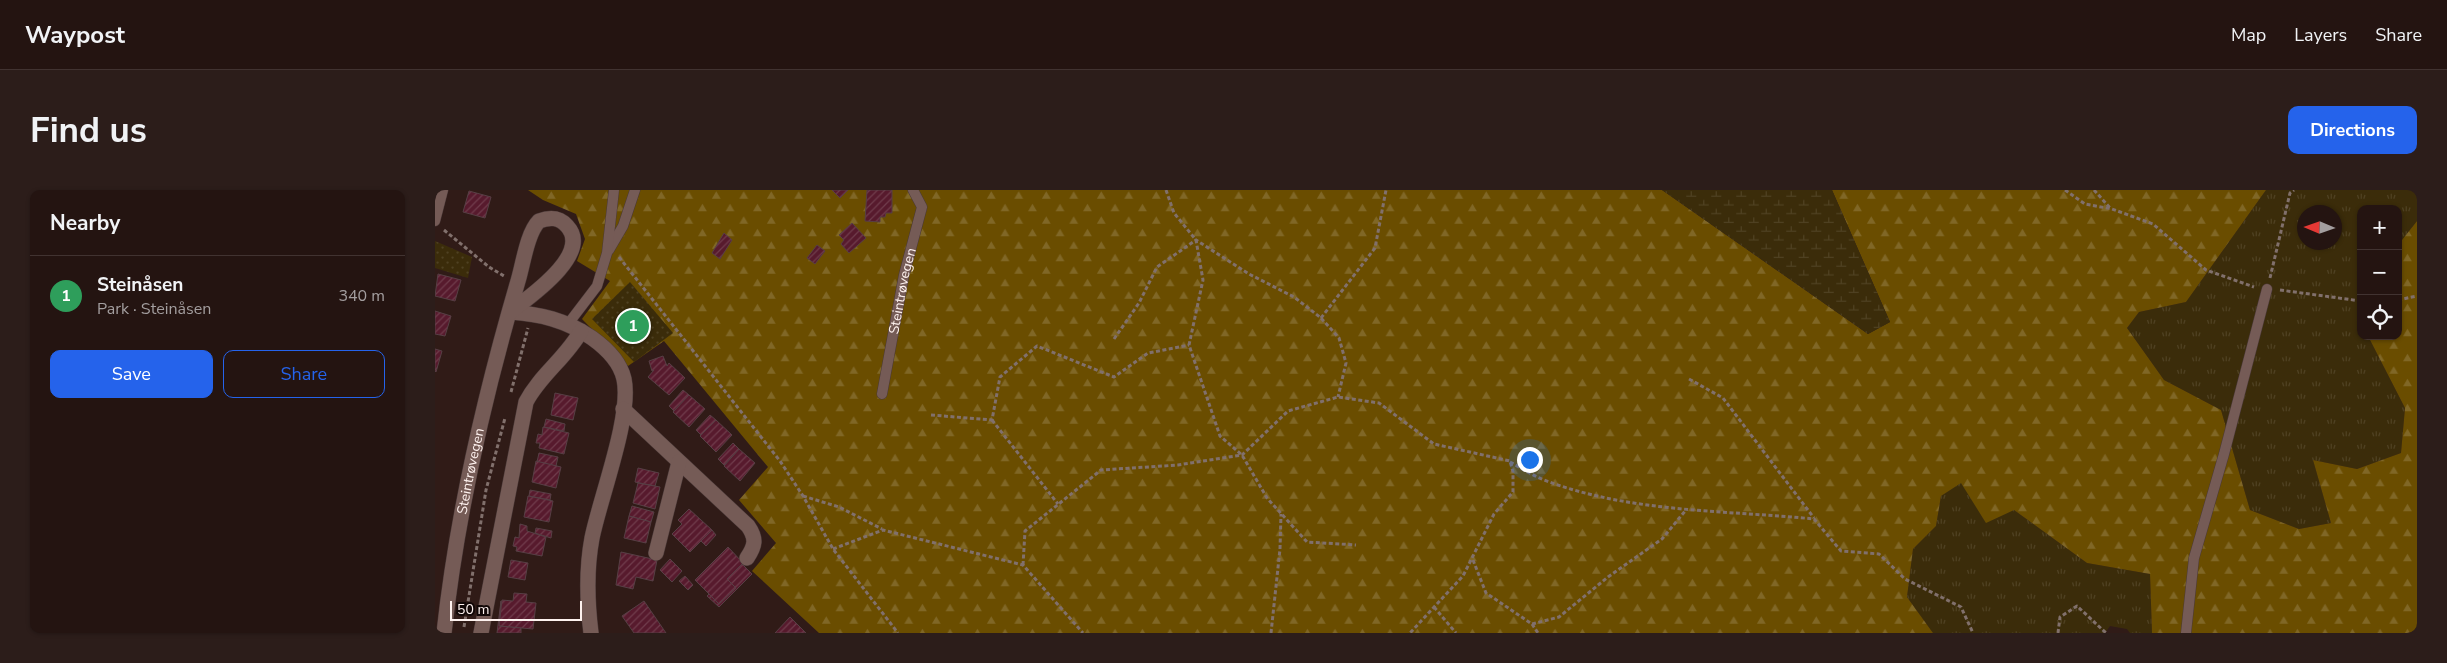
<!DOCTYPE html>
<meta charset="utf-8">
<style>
body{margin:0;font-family:"Nunito Sans",sans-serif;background:#2c1d1a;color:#f1f3f6}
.controls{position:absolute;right:15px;top:15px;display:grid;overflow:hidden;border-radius:10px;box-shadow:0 1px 4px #0004}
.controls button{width:45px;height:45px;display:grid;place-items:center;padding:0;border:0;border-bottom:1px solid #413331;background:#241411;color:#f1f3f6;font:25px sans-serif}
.compass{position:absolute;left:1862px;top:15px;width:45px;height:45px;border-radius:50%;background:#241411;box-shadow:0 1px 4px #0004;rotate:272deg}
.scale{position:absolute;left:15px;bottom:12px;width:132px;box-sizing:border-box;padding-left:5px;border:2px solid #fef2ef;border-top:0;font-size:14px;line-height:18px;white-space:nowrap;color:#fef2ef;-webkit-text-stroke:4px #120807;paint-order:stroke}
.you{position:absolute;left:1094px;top:269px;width:18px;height:18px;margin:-12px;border:4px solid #fff;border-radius:50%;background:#1a73e8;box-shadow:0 0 0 8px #1a73e833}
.badge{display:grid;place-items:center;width:32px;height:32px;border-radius:50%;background:#2563eb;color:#fff;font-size:16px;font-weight:700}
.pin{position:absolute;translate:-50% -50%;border:2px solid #fff;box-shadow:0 1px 5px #0006}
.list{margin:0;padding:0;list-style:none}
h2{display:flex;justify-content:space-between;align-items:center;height:65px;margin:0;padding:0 20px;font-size:21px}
h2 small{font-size:16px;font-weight:400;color:#a39e9f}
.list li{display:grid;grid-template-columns:32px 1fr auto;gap:15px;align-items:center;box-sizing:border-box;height:80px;padding:0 20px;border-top:1px solid #413331}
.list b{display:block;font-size:19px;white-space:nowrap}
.list p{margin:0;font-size:16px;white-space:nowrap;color:#a39e9f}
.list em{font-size:16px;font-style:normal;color:#a39e9f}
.actions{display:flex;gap:10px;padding:15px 20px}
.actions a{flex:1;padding:11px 0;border:1px solid #2563eb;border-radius:10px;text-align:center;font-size:18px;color:#2563eb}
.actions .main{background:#2563eb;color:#fff}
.icon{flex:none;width:28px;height:28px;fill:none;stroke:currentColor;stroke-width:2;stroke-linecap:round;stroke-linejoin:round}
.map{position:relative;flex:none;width:1982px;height:443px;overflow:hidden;border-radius:10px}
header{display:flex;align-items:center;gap:30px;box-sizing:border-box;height:70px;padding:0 25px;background:#241411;border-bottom:1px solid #413331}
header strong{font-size:24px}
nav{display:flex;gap:28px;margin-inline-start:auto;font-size:18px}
.intro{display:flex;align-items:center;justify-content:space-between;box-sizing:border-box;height:120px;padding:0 30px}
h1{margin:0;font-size:35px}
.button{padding:12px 22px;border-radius:10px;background:#2563eb;color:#fff;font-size:18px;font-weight:700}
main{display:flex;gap:30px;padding:0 30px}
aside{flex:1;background:#241411;border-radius:10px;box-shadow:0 1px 4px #0004}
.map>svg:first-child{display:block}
.grass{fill:url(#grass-tufts);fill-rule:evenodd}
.forest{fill:url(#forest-firs)}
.wetland{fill:url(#wetland-marsh)}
.park{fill:url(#park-dots)}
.building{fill:url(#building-hatch);stroke:#573f45}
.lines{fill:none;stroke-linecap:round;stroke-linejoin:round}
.lane-casing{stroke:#4a3938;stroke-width:11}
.street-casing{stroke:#4a3938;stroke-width:16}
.path{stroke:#81706c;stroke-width:3;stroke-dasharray:4 2.5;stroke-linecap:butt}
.lane{stroke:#755b56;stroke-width:10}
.street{stroke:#755b56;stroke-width:15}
.labels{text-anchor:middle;stroke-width:4;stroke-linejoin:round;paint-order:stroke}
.street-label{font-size:14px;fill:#fef2ef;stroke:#120807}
</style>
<header>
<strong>Waypost</strong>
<nav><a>Map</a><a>Layers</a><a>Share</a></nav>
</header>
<div class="intro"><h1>Find us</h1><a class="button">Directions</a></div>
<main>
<aside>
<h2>Nearby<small></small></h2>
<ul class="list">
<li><span class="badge" style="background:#2e9e5b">1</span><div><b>Steinåsen</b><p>Park · Steinåsen</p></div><em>340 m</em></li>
</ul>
<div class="actions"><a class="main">Save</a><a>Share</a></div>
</aside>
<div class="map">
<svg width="1982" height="443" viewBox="0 0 1982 443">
<defs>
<pattern id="grass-tufts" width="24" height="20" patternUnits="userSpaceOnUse" patternTransform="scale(1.25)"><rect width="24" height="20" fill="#3b2c0a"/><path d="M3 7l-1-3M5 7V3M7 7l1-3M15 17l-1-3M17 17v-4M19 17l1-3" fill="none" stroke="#4f4122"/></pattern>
<pattern id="forest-firs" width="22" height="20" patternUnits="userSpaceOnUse" patternTransform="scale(1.25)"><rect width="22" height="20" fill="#6a4d00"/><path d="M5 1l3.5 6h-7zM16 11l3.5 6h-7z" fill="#806726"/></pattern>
<pattern id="wetland-marsh" width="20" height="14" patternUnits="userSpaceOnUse" patternTransform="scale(1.25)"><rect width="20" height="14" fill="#3b2c0a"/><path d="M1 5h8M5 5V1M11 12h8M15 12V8" fill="none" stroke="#4f4122"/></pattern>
<pattern id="park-dots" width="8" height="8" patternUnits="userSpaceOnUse" patternTransform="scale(1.25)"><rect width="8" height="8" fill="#3b2c0a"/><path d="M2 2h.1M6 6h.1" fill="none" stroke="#4f4122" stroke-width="1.8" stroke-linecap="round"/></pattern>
<pattern id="building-hatch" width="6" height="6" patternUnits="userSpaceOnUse" patternTransform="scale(1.25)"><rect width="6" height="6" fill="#571a2d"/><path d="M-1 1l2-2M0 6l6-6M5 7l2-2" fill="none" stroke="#703c4c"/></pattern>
</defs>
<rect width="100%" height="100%" fill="#301b17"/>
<!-- grass -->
<g class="grass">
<path d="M1831,0h151v31l-19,24v-36h-37v127h7l37,72 -4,45 -44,16 -44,-9 18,63 -32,6 -49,-19 -29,-100 -57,-30 -37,-52 12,-16 47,-10zM1870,22h30v30h-30z"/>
<path d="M1526,292l53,28 73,53 63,11 2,59h-22l-3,-4 -17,-3 -5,7h-172l-26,-36 6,-48 23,-23 5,-30z"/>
</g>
<!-- forest -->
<path class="forest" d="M93,0h1134l206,144 22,-12 -58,-132h434l-80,112 -47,10 -12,16 37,52 57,30 29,100 49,19 32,-6 -18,-63 44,9 44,-16 4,-45 -37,-72h30v-91l19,-24v412h-265l-2,-59 -63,-11 -73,-53 -28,13 -25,-40 -20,13 -5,30 -23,23 -6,48 26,36h-1114l-67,-62 24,-28 -37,-43 29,-33 -104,-126 -36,25 -46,-47 28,-38 -33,-20 8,-22 -9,-25 -33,-14z"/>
<!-- wetland -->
<path class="wetland" d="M1227,0h170l58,132 -22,12z"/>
<!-- park -->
<g class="park">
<path d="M0,51l37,16 -4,21 -33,-10z"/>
<path d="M195,92l43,51 -39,29 -42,-43z"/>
</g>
<!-- building -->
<g class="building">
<path d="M397,0h16l-8,8z"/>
<path d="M432,0h25v23h-6l-1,4h-5v5l-15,-1z"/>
<path d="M34,1l22,6 -6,21 -22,-6z"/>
<path d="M417,33l14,15 -17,15 -8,-9 3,-4 -5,-5z"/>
<path d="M289,43l8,7 -12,19 -8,-6z"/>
<path d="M382,55l8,6 -10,13 -8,-6z"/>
<path d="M3,84l23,6 -6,21 -20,-5z"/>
<path d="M0,121l16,5 -6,20 -10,-2z"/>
<path d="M0,159l7,2 -6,21 -1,-1z"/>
<path d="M228,166l4,10 2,-3 16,15 -16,17 -21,-18 6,-7 -2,1 -3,-10z"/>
<path d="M248,200l6,5 -15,16 -5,-5z"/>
<path d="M120,203l23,5 -5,22 -22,-5z"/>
<path d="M254,205l16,14 -16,18 -16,-15z"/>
<path d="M275,225l6,5 -15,15 -5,-5z"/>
<path d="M111,229l19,5 -1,7 -20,-4z"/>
<path d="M281,230l16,15 -16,17 -16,-16z"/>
<path d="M108,237l26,6 -5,21 -25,-6 1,-5h-4l2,-9 4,1z"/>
<path d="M298,253l6,6 -15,16 -6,-6z"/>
<path d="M304,259l16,14 -15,18 -16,-15z"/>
<path d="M104,263l19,4 -2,9 -19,-4z"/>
<path d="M101,271l25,6 -5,21 -24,-6z"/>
<path d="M203,278l21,5 -4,13 -20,-4z"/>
<path d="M203,293l22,4 -5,22 -22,-6z"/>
<path d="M95,300l21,4 -1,6 -21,-4z"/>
<path d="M93,306l25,5 -4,21 -25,-5z"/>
<path d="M197,316l22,6 -3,10 -22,-6z"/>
<path d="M254,319l23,21 -22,22 -18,-18 10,-10 -4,-4z"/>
<path d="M194,326l22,6 -5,21 -22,-5z"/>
<path d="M85,334l7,2v5l19,6 -4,19 -26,-5 1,-4 -4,-1 2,-9 4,1z"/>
<path d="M101,338l16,3 -1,7 -16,-5z"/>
<path d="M277,340l4,5 -10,11 -5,-5z"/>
<path d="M293,357l15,16 -16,16 9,9 -17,16 -24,-24z"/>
<path d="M186,362l36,8 -4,21 -17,-4 -3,12 -17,-4z"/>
<path d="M235,369l12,12 -10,11 -12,-12z"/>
<path d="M76,370l17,3 -3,17 -17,-3z"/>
<path d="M307,374l10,10 -33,33 -12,-11 2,-2 10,10 17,-16 -9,-9z"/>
<path d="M250,386l8,9 -5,5 -9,-9z"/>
<path d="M79,403l13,1 -1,8 10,1 -3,26 -34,-3 3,-26 11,1z"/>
<path d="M66,411l-2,25 22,2v5h-24z"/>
<path d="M209,411l22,32h-32l-12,-17z"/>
<path d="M355,427l16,16h-31z"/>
</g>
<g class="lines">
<!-- lane casing -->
<g class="lane-casing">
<g id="lane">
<path d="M0,31l8,-31"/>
<path d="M174,60l14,-24 12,-36"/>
<path d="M133,134l29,-38 10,-33 7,-63"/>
<path id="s1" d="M447,204l22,-119 18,-68 -9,-17"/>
<path d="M1751,443l8,-75 30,-104 43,-165"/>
</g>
</g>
<!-- street casing -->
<g class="street-casing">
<g id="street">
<path d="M75,122c30,2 56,8 82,26 14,10 28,23 32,41 8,37 -24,119 -32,159 -6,32 -5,63 -1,95"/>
<path d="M188,219l125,117c9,13 7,20 -1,32"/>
<path d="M221,363l23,-91"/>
<path id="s2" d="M9,443c13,-120 40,-236 74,-352 5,-16 9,-48 21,-60 11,-4 20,-4 28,5 26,28 -39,72 -57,86"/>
<path d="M46,443l45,-231c14,-27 40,-44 55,-71"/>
</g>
</g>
<!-- path -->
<g class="path">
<path d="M731,0l8,23 22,27 7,40 -14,65 31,91 22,19 25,43 40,44 49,3"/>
<path d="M1630,0l20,14 27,5 41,15 53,46 48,17"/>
<path d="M1659,0l17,19"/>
<path d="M9,40l45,37 15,9"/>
<path d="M184,67l161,204 23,35 30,53 65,84"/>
<path d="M1835,88l20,-85 4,-3"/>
<path d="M1845,100l81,11"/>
<path d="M1963,110l19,-4"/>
<path d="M886,128l54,-70 11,-58"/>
<path d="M679,149l25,-36 18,-36 39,-27 53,34 45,23 27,21 18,20 7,25 -8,34"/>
<path d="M1254,189l34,19 91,120"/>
<path d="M76,202l17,-64"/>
<path d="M496,225l61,5 8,-43 37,-31 77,31 34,-24 41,-8"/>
<path d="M557,230l66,84"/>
<path d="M1075,272c11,6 22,13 34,18 86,33 180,30 270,39l27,32 38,3 26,25 56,28 12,26"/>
<path d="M368,306l36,11 43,22"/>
<path d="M398,359l50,-19 140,35 60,68"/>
<path d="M1038,370l13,33 46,31 27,-7 49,-40 54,-38 24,-29"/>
<path d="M588,375l2,-34 76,-61 77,-5 64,-10 46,-44 50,-14 41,6 55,41 76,17 3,11v20l-19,22 -31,62 -53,57"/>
<path d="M999,417l22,26"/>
<path d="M1097,434l6,9"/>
<path d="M29,437l22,-137 19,-72"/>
<path d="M836,443l9,-84 1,-35"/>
<path d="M1623,443l2,-16 17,-11 29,27"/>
</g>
<!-- lane -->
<use href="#lane" class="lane"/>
<!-- street -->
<use href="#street" class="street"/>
</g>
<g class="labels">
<!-- street labels -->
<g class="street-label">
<text dy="5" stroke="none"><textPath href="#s1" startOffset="105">Steintrøvegen</textPath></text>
<text dy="5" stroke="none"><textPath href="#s2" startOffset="164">Steintrøvegen</textPath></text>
</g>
</g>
</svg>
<div class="controls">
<button>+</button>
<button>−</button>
<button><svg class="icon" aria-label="locate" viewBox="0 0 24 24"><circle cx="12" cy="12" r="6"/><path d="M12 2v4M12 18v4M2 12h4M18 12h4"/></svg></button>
</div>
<svg class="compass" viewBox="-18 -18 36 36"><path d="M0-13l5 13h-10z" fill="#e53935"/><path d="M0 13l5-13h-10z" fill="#a39e9f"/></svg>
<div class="scale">50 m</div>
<div class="you"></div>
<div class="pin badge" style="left:198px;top:136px;background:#2e9e5b">1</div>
</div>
</main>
